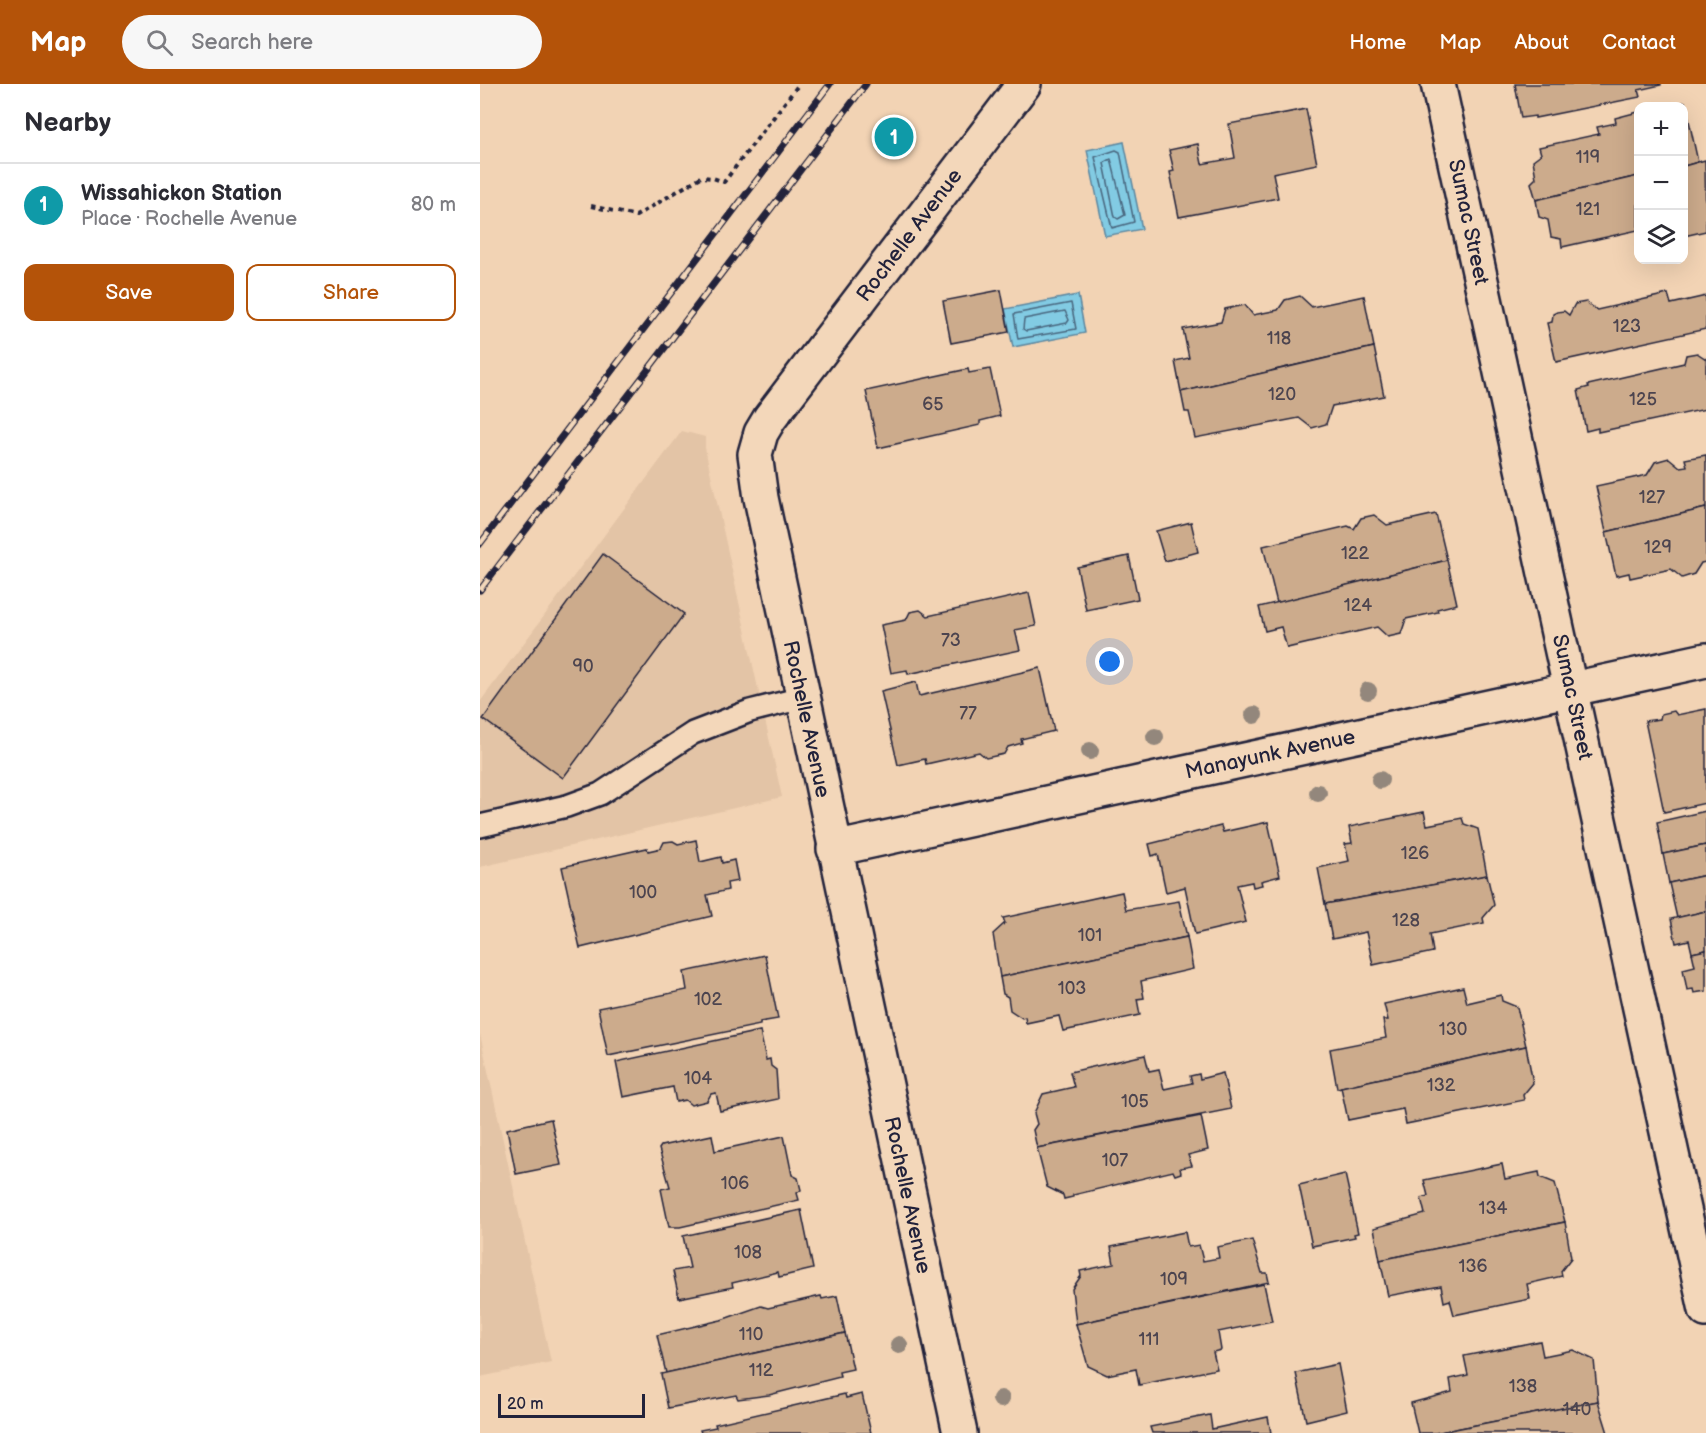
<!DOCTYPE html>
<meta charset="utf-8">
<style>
body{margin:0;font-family:"Balsamiq Sans",sans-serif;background:#f7f7f7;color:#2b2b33}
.controls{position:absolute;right:18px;top:18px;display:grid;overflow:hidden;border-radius:12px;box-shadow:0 6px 24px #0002}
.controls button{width:54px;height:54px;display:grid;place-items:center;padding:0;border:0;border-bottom:2px solid #e1e1e2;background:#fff;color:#2b2b33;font:30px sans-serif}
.scale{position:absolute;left:18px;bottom:15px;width:147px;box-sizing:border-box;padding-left:6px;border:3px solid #22223b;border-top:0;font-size:16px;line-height:21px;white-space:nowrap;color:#22223b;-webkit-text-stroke:4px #f3d7ba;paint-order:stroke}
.you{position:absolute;left:630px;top:578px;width:21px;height:21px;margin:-15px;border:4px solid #fff;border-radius:50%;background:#1a73e8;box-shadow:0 0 0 9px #1a73e833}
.badge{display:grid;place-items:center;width:39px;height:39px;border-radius:50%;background:#b45309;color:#fff;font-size:20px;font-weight:700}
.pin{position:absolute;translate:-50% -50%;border:3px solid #fff;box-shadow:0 2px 6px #0006}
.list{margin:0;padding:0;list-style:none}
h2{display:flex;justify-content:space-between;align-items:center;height:78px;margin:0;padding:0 24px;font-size:26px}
h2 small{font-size:20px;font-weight:400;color:#7c7c81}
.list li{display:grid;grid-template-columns:39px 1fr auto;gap:18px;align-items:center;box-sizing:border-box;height:84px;padding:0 24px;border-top:2px solid #e1e1e2}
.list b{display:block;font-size:22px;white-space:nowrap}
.list p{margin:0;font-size:20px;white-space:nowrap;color:#7c7c81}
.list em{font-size:20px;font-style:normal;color:#7c7c81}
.actions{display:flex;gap:12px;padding:18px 24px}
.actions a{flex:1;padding:14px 0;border:2px solid #b45309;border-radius:12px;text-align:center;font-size:21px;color:#b45309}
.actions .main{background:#b45309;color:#fff}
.icon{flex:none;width:33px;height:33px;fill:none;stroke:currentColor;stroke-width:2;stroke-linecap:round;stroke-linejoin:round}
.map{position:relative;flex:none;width:1226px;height:1349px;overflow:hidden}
header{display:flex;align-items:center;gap:36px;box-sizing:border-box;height:84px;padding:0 30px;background:#b45309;color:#fff}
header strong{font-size:28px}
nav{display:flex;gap:33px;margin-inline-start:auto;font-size:21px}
.search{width:420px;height:54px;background:#f7f7f7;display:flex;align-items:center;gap:15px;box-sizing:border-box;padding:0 21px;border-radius:33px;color:#7c7c81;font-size:22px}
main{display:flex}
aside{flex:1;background:#fff}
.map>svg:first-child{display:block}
.built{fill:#e3c4a6}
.water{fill:#82cbe3;stroke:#5c87a0;stroke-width:1.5}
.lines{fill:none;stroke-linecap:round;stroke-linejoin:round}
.shore{stroke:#48667e;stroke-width:1.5}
.building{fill:#ccab8c;stroke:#22223b;stroke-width:1.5}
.service-casing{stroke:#22223b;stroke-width:26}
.minor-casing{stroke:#22223b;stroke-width:38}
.path{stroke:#22223b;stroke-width:4;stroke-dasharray:4.5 4.5;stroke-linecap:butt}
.service{stroke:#f3d7ba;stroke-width:21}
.minor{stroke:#f3d7ba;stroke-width:33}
.rail-casing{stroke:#22223b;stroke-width:7}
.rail{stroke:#f3d7ba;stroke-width:4.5;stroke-dasharray:14;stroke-linecap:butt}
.tree{fill:#93877b}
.labels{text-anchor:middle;stroke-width:4.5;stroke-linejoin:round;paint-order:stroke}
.number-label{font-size:18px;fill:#4c444f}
.street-label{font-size:21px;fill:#22223b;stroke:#f3d7ba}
</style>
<header>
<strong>Map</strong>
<div class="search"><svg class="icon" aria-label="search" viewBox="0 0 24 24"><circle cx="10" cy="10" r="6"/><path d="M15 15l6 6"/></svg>Search here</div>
<nav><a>Home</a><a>Map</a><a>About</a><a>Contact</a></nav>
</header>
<main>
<aside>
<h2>Nearby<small></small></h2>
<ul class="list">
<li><span class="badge" style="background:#0f9aa8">1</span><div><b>Wissahickon Station</b><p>Place · Rochelle Avenue</p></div><em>80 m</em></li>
</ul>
<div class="actions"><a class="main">Save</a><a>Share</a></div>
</aside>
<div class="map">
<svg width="1226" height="1349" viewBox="0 0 1226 1349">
<rect width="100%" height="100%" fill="#f2d3b4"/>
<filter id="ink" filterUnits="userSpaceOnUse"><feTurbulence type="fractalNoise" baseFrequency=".0167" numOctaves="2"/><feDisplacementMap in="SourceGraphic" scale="12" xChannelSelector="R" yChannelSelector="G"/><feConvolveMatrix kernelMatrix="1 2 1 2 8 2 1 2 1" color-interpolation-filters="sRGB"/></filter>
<g filter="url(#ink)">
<!-- built -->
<g class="built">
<path d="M202,347l23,6v11l77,349 -302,70v-165z"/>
<path d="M0,950l71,328 -71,15z"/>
</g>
<!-- water -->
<g class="water">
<path d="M644,58l18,87 -37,7 -18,-86z"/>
<path d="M598,211l7,38 -72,14 -8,-38z"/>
</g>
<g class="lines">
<!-- shore -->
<g class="shore">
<path d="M636,66l4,2 14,70 -22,6 -17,-71z"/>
<path d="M631,75l14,56 -7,4 -3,-2 -11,-54z"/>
<path d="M591,219l5,26 -58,10 -4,-25z"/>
<path d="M585,227l4,9 -2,3 -41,8 -3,-2 1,-10z"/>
</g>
</g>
<!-- building -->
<g class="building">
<path d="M1035,0h146v1l-23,5 2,7 -105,21v-2l-14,2z"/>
<path d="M1205,18l13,60 -14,4v-60h-20z"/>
<path d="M826,25l11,55 -44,9 5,25 -99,19 -9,-45 4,-1 -5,-21 29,-6 4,20 33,-6 -6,-34z"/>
<path d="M1158,28v64l-102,24 -5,-17 5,-5 -3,-18 8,-6 -2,-7 60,-13 -2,-7 19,-4 -1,-5z"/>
<path d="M1225,76l1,71 -22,5v-70z"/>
<path d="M1158,92v54l-76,17 -1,-8 -10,-2 -3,-17 -9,-3 -3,-17z"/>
<path d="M521,206l8,42 -58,11 -8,-42z"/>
<path d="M1188,210l3,10 35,-8v33l-150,33 -9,-39 5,-1 1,-8 4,-2 7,-1 5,4 6,-11 11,-2 11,8z"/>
<path d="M820,212l12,11 52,-11 10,51 -193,45 -6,-31 14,-3 -6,-29 38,-7 4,-13 20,-4 8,10 25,-5 7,-10z"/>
<path d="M894,263l10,49 -52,10 -6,18 -14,4 -13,-10 -104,20 -6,-26h-4l-4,-20z"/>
<path d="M1217,269l9,6v50l-108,23v-4l-12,3 -8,-41 11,-3 -1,-2 96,-22 2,-8z"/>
<path d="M488,285l1,4 21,-4 10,47 -20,5v4l-102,23 -12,-57z"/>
<path d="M1226,371v53l-100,24 -10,-46 51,-11 8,-13 14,-4 11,9 7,-1 -2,-7z"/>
<path d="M1226,424v54l-5,1 -7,11 -12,4 -11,-9 -41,9 -1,-5 -13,3 -10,-44z"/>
<path d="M956,430l11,46 -170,43 -14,-57 85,-20 6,3 7,-11 13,-3 13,10z"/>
<path d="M711,438l7,30 -33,9 -9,-30z"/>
<path d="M123,470l81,60 -121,164 -80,-59z"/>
<path d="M649,472l9,43 -52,11 -9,-43z"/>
<path d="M967,476l10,44 -20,5 1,3 -32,7 -5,15 -13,3 -11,-10 -90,21 -6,-21 -16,4 -6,-24z"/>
<path d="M549,509l7,33 -21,4 5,20 -112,24 -1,-4 -16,3 -10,-48 25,-5 4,-8 10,-2 8,6z"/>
<path d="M560,584l14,63 -33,8 1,4 -14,4 -4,7 -18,4 -7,-6 -53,12 -1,-5 -27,6 -17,-74 35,-9 3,14z"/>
<path d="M1226,625v94l-42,9 -19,-91 15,-2 1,-5 13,-3 3,4z"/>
<path d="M1226,727v34l-43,9 -6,-32z"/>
<path d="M944,728l3,13 35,-7 2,6 14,5 9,46 -162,29 -7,-36 31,-7 -4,-17 7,-1 -3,-16z"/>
<path d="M788,738l12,54 -19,5 1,4 -9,2 -1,-5 -15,3 9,37 -51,12 -10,-47 -19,5 -8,-38 -6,2 -3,-12 72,-18 2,6z"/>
<path d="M216,756l4,22 21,-5 1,6 12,-3 4,21 -11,2 1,7 -21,5 5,21 -132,32 -18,-81 85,-19 1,3 13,-3 3,-6 9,-1 5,3z"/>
<path d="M1226,761v30l-37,8 -6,-29z"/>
<path d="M1007,791l7,30 -11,13 1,5 -54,11 3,18 -60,13 -7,-33 -34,7 -7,-35z"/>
<path d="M1226,791v36l-29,7 -8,-35z"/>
<path d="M642,808l4,18 53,-9 8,36 -187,40 -7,-43 12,-11 -2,-5z"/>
<path d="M1226,827v39l-14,3 -3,-13 -13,3 -5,-24z"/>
<path d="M707,853l6,32 -52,12 3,17 -7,1 3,16 -77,16 -4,-15 -33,7 -1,-6 -3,1 -12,-8 -2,-13 -5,-3 -3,-17z"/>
<path d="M1226,866v41l-12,2 -1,-4 -6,1 -4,-21 12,-3 -3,-13z"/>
<path d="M285,871l13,64 -18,3v3l-152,31 -10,-48 89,-18 -3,-18z"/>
<path d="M983,903l4,16 34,-8 1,6 15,6 9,39 -189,42 -7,-39 56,-11 -3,-18h5l-4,-16z"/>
<path d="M280,947l6,29 4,-1 1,7 5,4 2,29 -58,12 -4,-18 -5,1 -4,7 -16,4 -6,-5 -9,2 -3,-15 -50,10 -7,-35z"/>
<path d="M1046,962l7,37 -10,12 1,5 -118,24 -3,-15 -55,11 -7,-33z"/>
<path d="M665,971l4,16 10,-2 5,20 28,-6 -2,-7 9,-2 1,5 23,-6 8,36 -194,39 -4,-18 4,-6 -3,-11 9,-19 31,-7 -4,-15z"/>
<path d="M721,1032l7,34 -20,5 4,11 -12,2 1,5 -6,2 -2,-4 -100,24v2l-9,2 -1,-4 -16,-8 -10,-39z"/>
<path d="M71,1035l10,46 -45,9 -9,-45z"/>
<path d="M232,1051l3,16 69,-15 8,39 6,3 3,12 -4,3 2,7 -119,27h-11l-8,-38 9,-2 -11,-38 2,-3z"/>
<path d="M1022,1080l3,15 34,-7 1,5 15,6 10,39 -185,38 -6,-32 51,-14 -4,-16 7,-2 -4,-16z"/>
<path d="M865,1090l13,59 -4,1 1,3 -43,9 -13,-61z"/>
<path d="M321,1126l12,59 -34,8 -1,-5 -46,11 1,4 -54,11 -6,-27 17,-3 -7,-32z"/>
<path d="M1085,1138l6,36 -10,13 1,5 -35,8 3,15 -76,16 -4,-15 -6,2 -3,-16 -53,10 -8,-36z"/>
<path d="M705,1148l3,15 11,-2 4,16 16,-3 -2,-11 35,-7 10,33h5l2,9 -193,42 -4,-35 9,-13 -1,-5 34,-7 -3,-17z"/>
<path d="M784,1200l8,37 -54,11 3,18 -8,2 4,17 -78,16 -3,-16 -29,6 -19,-9 -12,-42z"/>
<path d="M341,1212l1,3 15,-3 8,37 -179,40 -9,-38 64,-15 40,-14 7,2z"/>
<path d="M365,1249l8,36 -14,3 1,5 -71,18 -31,4 -2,-4 -68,13 -7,-34z"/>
<path d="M1060,1257l3,15 30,-6 21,10 4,41 -163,32h-17l-7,-30 41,-11 -2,-13 18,-4 -4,-19z"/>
<path d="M858,1280l9,47 -41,10 -10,-48z"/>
<path d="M365,1310l1,4 16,-4 9,39h-170l-1,-3 16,-3 -1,-3z"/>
<path d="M1118,1317l10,32h-173z"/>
<path d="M730,1331l2,14 56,-12 3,16h-119l-2,-6z"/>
</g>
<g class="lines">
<!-- service casing -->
<g class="service-casing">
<path id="service" d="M0,742l87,-20 33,-12 93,-61 57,-22 52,-13"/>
</g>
<!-- minor casing -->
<g class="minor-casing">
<g id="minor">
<path d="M958,0l268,1226"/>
<path d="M354,765l872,-189"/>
<path d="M480,1349l-199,-935 -6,-44 6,-21 9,-15 254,-334"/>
</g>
</g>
<!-- path -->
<path class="path" d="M111,122l45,10 65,-39 12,1 11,4 75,-98"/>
<!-- service -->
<use href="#service" class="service"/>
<!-- minor -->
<use href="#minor" class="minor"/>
<!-- rail casing -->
<g class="rail-casing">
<g id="rail">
<path d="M0,460l350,-460"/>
<path d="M0,506l386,-506"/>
</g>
</g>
<!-- rail -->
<use href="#rail" class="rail"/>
</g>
<!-- trees -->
<g class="tree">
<circle cx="888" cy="607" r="9"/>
<circle cx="774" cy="631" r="9"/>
<circle cx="675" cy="653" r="9"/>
<circle cx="610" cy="667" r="9"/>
<circle cx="900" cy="696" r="9"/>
<circle cx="838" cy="709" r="9"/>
<circle cx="419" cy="1261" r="9"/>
<circle cx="521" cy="1315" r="9"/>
</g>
</g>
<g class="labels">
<!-- number labels -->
<g class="number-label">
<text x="1108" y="79">119</text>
<text x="1108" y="131">121</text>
<text x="1147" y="248">123</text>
<text x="799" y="260">118</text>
<text x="802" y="316">120</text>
<text x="1163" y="321">125</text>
<text x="453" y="326">65</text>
<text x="1172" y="419">127</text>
<text x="1178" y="469">129</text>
<text x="875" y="475">122</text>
<text x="878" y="527">124</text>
<text x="471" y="562">73</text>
<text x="103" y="588">90</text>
<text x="488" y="635">77</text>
<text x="935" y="775">126</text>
<text x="163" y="814">100</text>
<text x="926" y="842">128</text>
<text x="610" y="857">101</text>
<text x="592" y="910">103</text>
<text x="228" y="921">102</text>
<text x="973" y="951">130</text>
<text x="218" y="1000">104</text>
<text x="961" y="1007">132</text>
<text x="655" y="1023">105</text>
<text x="635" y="1082">107</text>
<text x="255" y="1105">106</text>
<text x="1013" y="1130">134</text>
<text x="268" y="1174">108</text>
<text x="993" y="1188">136</text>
<text x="694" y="1201">109</text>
<text x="271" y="1256">110</text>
<text x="669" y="1261">111</text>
<text x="281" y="1292">112</text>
<text x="1043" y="1308">138</text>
<text x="1097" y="1331">140</text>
</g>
<!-- street labels -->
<g class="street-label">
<text transform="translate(989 138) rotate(78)" y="7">Sumac Street</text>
<text transform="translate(429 151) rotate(-53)" y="7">Rochelle Avenue</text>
<text transform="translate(1093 613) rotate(78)" y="7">Sumac Street</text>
<text transform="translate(327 635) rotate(78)" y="7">Rochelle Avenue</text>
<text transform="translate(790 670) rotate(-12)" y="7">Manayunk Avenue</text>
<text transform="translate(428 1111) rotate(78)" y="7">Rochelle Avenue</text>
</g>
</g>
</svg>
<div class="controls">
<button>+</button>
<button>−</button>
<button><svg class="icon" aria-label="layers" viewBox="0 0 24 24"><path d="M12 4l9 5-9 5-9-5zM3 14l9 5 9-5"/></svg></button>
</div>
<div class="scale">20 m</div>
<div class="you"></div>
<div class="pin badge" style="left:414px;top:53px;background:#0f9aa8">1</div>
</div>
</main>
